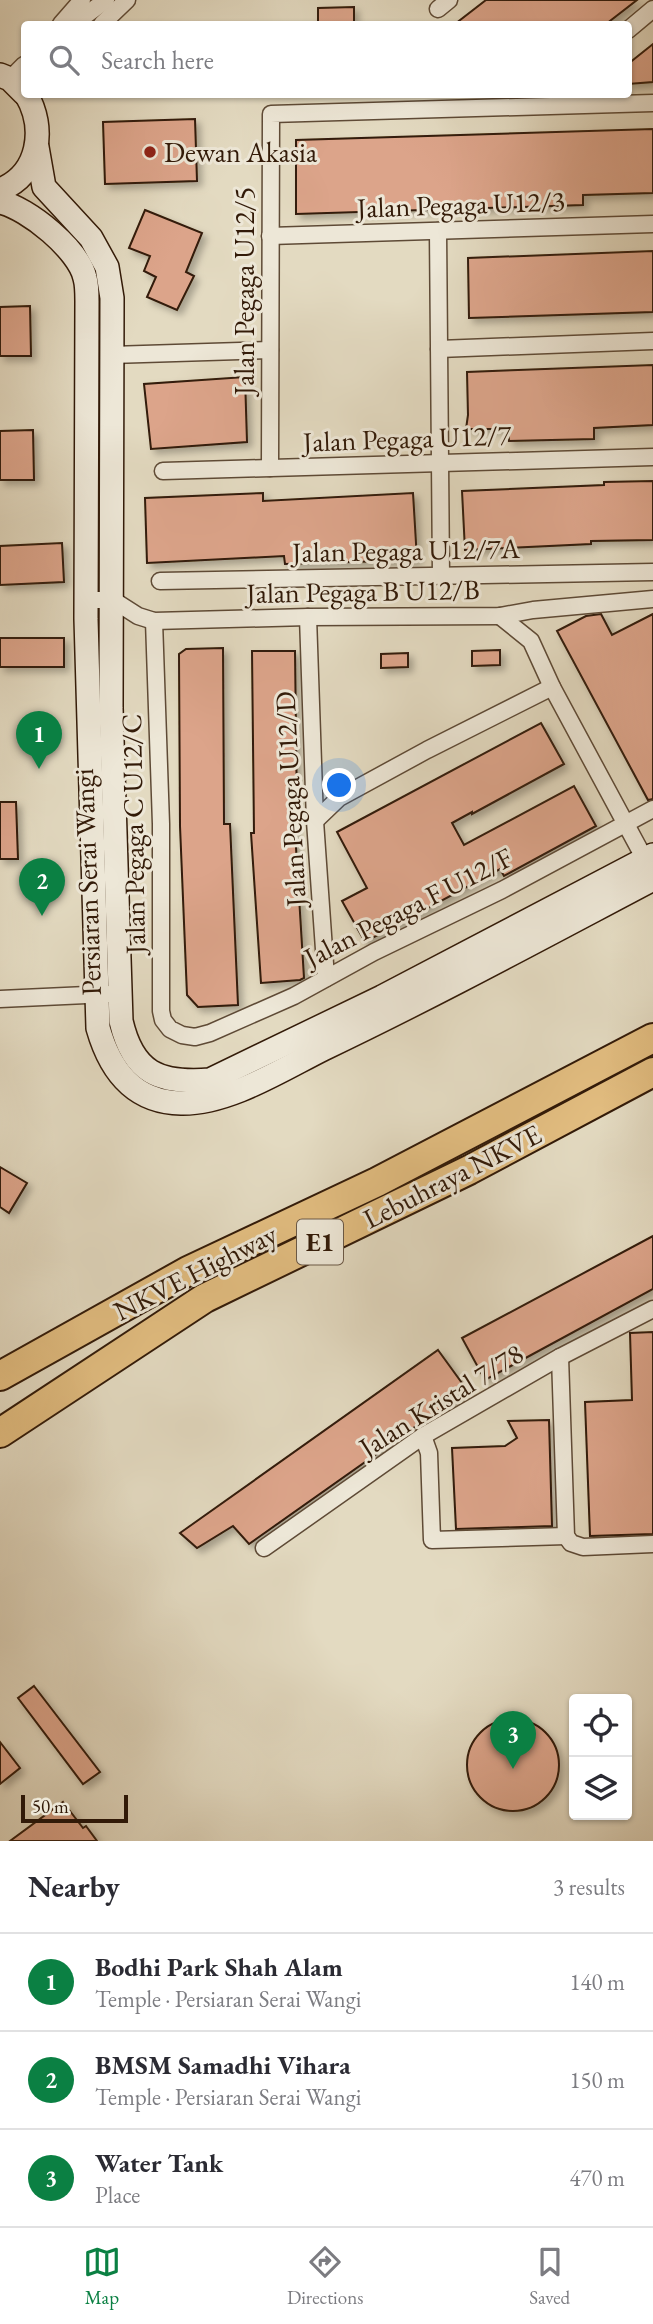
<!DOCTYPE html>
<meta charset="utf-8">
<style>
body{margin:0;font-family:"EB Garamond",serif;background:#f7f7f7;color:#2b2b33}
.controls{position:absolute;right:21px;bottom:21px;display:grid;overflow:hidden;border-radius:7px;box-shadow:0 2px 5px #0004}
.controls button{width:63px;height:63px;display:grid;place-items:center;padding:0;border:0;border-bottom:2px solid #e1e1e2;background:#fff;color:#2b2b33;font:35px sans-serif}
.scale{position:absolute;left:21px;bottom:18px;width:107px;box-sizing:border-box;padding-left:7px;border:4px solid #321a08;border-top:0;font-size:19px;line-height:24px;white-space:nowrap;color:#321a08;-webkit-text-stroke:5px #ede7d7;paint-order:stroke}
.you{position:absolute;left:340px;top:786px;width:24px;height:24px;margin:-18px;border:5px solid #fff;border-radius:50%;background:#1a73e8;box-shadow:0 0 0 10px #1a73e833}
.badge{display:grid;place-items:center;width:46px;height:46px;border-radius:50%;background:#0b8043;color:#fff;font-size:23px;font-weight:700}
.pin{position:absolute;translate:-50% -58px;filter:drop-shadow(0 2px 4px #0008)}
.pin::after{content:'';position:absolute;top:37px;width:24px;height:21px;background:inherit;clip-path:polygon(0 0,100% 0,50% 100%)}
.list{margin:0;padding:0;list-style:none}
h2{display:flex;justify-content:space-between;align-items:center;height:91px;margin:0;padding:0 28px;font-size:30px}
h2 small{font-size:23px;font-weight:400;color:#7c7c81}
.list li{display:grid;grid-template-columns:46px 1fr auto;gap:21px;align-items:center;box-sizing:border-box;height:98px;padding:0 28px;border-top:2px solid #e1e1e2}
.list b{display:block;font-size:26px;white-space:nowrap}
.list p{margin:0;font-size:23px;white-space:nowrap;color:#7c7c81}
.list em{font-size:23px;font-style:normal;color:#7c7c81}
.icon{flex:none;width:38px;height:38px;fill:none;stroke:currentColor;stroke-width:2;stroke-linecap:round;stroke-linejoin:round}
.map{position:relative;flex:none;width:653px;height:1841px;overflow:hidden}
.search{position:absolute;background:#fff;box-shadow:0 2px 5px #0004;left:21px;right:21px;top:21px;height:77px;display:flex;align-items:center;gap:18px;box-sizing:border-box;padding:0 24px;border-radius:7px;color:#7c7c81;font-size:26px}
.sheet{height:385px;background:#fff}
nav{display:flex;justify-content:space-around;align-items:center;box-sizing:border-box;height:98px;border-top:2px solid #e1e1e2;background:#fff;font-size:19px;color:#7c7c81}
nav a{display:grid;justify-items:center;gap:4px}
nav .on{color:#0b8043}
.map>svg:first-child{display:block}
.building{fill:#dca48a;stroke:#321a08;stroke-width:2;filter:url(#shadow)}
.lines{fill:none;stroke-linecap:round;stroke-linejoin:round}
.street-casing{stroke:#5e4a36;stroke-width:19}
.secondary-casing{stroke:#321a08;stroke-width:26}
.highway-casing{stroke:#321a08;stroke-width:32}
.street{stroke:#ede7d7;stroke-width:16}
.secondary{stroke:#ede7d7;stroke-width:23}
.highway{stroke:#e2bd80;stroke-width:28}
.poi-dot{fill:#8f2418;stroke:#ede7d7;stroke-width:2.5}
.labels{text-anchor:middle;stroke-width:6;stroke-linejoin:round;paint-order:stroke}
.shield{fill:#ede7d7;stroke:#6a5846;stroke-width:2}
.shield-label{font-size:26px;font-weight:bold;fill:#321a08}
.poi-label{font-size:28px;fill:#321a08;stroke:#ede7d7;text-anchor:start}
.street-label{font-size:28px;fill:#321a08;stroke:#ede7d7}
</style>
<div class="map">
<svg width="653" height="1841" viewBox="0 0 653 1841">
<defs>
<filter id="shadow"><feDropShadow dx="4.5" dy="4.5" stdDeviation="3.5" flood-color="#0004"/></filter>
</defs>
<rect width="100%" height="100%" fill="#e3dac1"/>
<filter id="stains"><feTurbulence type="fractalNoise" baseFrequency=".00286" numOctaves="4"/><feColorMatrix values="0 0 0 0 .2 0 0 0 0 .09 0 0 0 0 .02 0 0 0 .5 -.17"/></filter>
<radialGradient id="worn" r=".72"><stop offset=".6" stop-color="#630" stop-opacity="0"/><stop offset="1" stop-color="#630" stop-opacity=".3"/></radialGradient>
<!-- building -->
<g class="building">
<path d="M486,0h151l-31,24h-151z"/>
<path d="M354,7v17h-36v-16z"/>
<path d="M653,44v38l-25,2v-20z"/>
<path d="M195,119l2,62 -92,3 -2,-62z"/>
<path d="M653,129v64l-70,2v10l-287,9v-74z"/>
<path d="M145,210l57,23 -16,39 8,4 -17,34 -30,-13 9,-20 -12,-6 6,-15 -21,-8z"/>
<path d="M653,251v61l-184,6 -1,-60z"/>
<path d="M30,306l1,50h-31v-49z"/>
<path d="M653,365v60l-59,3v11l-85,2 -1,-12h-42l2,-14 -1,-43z"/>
<path d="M245,377l2,65 -96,7 -7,-65z"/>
<path d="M33,430l1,50h-34v-49z"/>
<path d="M653,481v59l-62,1v3l-126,6 -3,-59 142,-6v-3z"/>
<path d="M263,493v8l150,-8 4,67 -132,4 -1,-8 -137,7 -2,-65z"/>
<path d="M62,543l2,39 -64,3v-39z"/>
<path d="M601,614l11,21 41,-21v185l-5,1 -91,-169 29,-15z"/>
<rect x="0" y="638" width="64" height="29"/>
<path d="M223,648l1,176h6l8,181 -40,2 -11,-12 -7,-169 -1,-172 7,-5z"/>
<path d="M500,650v15l-28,1v-15z"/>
<path d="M252,651h43l2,164h-3l10,163 -4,2 -39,3 -10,-150h3z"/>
<path d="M408,653v14l-27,1v-14z"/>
<path d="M541,723l23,41 -92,50v-2l-20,11 12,22 110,-59 22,40 -92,50 -4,-7 -135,73 -23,-41 25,-13 -30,-56z"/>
<path d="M0,802h16l2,57h-18z"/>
<path d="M0,1167l27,16 -18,30 -9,-6z"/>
<path d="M653,1236v53l-168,91 -23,-42z"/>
<path d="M653,1332v202l-63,2 -5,-134 47,-2 -2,-67z"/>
<path d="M438,1350l29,40 -218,154 -16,-18 -36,22 -17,-15z"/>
<path d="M549,1420l3,106 -96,3 -4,-81 53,-2 12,-8 -9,-17z"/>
<path d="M34,1686l66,86 -17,12 -65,-86z"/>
<circle cx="513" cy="1765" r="46"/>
<path d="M0,1742l20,26 -20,16z"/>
<path d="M63,1802l20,26 3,-2 11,15h-87z"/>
</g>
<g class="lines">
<!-- street casing -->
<g class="street-casing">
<g id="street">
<path d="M438,9l11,-9"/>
<path d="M61,24l21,-24"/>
<path d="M74,24l32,-24"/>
<path d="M102,24l25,-24"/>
<path d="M628,30l25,-21"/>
<path d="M10,79l14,-14"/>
<path d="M438,231l3,345"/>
<path d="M270,236l383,-12"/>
<path d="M439,349l214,-8"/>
<path d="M111,355l159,-5"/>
<path d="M270,468l1,-354 382,-11"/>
<path d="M163,471l490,-14"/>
<path d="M160,581l493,-9"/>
<path d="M86,600h27l25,16 16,5 154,-4 192,-1 33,-6 120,-11"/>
<path d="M500,616l31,25 21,46 97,180"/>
<path d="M308,617l7,204 11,157"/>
<path d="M154,621l7,203v187l2,9 7,9 12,6 13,2 15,-4 84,-37 80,-44 128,-62 151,-81"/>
<path d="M315,821l24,-23 88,-48 125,-63"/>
<path d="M0,999l108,-5"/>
<path d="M560,1357l6,179 5,7 12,4 70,-3"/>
<path d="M423,1436l6,17 3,87 134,-4"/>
<path d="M264,1548l159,-112 137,-79 93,-48"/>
</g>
</g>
<!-- secondary casing -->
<g class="secondary-casing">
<g id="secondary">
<path d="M0,75l10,4 14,14"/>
<path d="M37,147l7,40 47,51 16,29 5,31 -1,410 10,313c12,52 38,63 89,59l172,-83 271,-142"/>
<path d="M0,190c40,-16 46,-62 26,-96"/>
<path d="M0,202c28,6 79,48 85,76 2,7 2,15 2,23l-1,318 12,409c12,42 35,74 83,75 47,1 100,-33 142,-54 111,-53 220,-112 330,-170"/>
</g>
</g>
<!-- highway casing -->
<g class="highway-casing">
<g id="highway">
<path d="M0,1376l188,-105 189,-89 276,-144"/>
<path d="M0,1433l205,-135 264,-128 184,-98"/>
</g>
</g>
<!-- street -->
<use href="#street" class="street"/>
<!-- secondary -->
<use href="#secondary" class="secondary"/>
<!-- highway -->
<use href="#highway" class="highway"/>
</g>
<!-- markers -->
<circle class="poi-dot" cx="150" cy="152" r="7"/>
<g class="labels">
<!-- shield labels -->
<rect class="shield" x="297" y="1219.5" width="46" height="45" rx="5"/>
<g class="shield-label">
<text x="320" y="1251">E1</text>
</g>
<!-- poi labels -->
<g class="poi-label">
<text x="164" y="162">Dewan Akasia</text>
</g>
<!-- street labels -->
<g class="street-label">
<text transform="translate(461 204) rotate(-2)" y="10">Jalan Pegaga U12/3</text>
<text transform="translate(244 291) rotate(-90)" y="10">Jalan Pegaga U12/5</text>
<text transform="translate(407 438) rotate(-2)" y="10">Jalan Pegaga U12/7</text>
<text transform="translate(406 550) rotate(-1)" y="10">Jalan Pegaga U12/7A</text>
<text transform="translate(363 591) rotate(-1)" y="10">Jalan Pegaga B U12/B</text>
<text transform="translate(290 799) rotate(-93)" y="10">Jalan Pegaga U12/D</text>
<text transform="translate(133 834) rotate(-91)" y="10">Jalan Pegaga C U12/C</text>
<text transform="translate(87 882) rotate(-92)" y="10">Persiaran Serai Wangi</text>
<text transform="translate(408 907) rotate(-27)" y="10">Jalan Pegaga F U12/F</text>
<text transform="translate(452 1176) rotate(-27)" y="10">Lebuhraya NKVE</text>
<text transform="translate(195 1272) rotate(-27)" y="10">NKVE Highway</text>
<text transform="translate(441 1400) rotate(-32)" y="10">Jalan Kristal 7/78</text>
</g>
</g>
<rect width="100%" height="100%" filter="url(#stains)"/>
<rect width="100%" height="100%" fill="url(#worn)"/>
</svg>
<div class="controls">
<button><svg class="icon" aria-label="locate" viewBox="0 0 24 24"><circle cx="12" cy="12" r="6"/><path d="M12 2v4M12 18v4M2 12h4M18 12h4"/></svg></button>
<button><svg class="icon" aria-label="layers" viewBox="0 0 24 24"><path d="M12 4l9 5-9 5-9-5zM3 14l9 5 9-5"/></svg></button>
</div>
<div class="scale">50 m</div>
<div class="you"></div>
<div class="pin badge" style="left:39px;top:769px">1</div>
<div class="pin badge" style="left:42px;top:916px">2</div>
<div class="pin badge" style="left:513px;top:1769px">3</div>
<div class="search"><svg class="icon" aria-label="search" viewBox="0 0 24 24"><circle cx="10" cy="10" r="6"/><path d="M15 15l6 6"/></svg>Search here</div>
</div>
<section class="sheet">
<h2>Nearby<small>3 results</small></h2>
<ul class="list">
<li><span class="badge">1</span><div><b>Bodhi Park Shah Alam</b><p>Temple · Persiaran Serai Wangi</p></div><em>140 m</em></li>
<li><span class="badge">2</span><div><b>BMSM Samadhi Vihara</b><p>Temple · Persiaran Serai Wangi</p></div><em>150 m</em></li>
<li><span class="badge">3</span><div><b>Water Tank</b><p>Place</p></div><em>470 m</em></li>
</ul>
</section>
<nav>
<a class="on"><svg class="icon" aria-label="map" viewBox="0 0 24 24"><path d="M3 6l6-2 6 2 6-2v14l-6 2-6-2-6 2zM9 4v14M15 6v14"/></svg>Map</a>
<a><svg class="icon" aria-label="directions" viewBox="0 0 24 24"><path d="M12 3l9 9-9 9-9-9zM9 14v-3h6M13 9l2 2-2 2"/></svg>Directions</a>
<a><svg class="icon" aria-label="saved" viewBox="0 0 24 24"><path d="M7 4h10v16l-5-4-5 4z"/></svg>Saved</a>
</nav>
